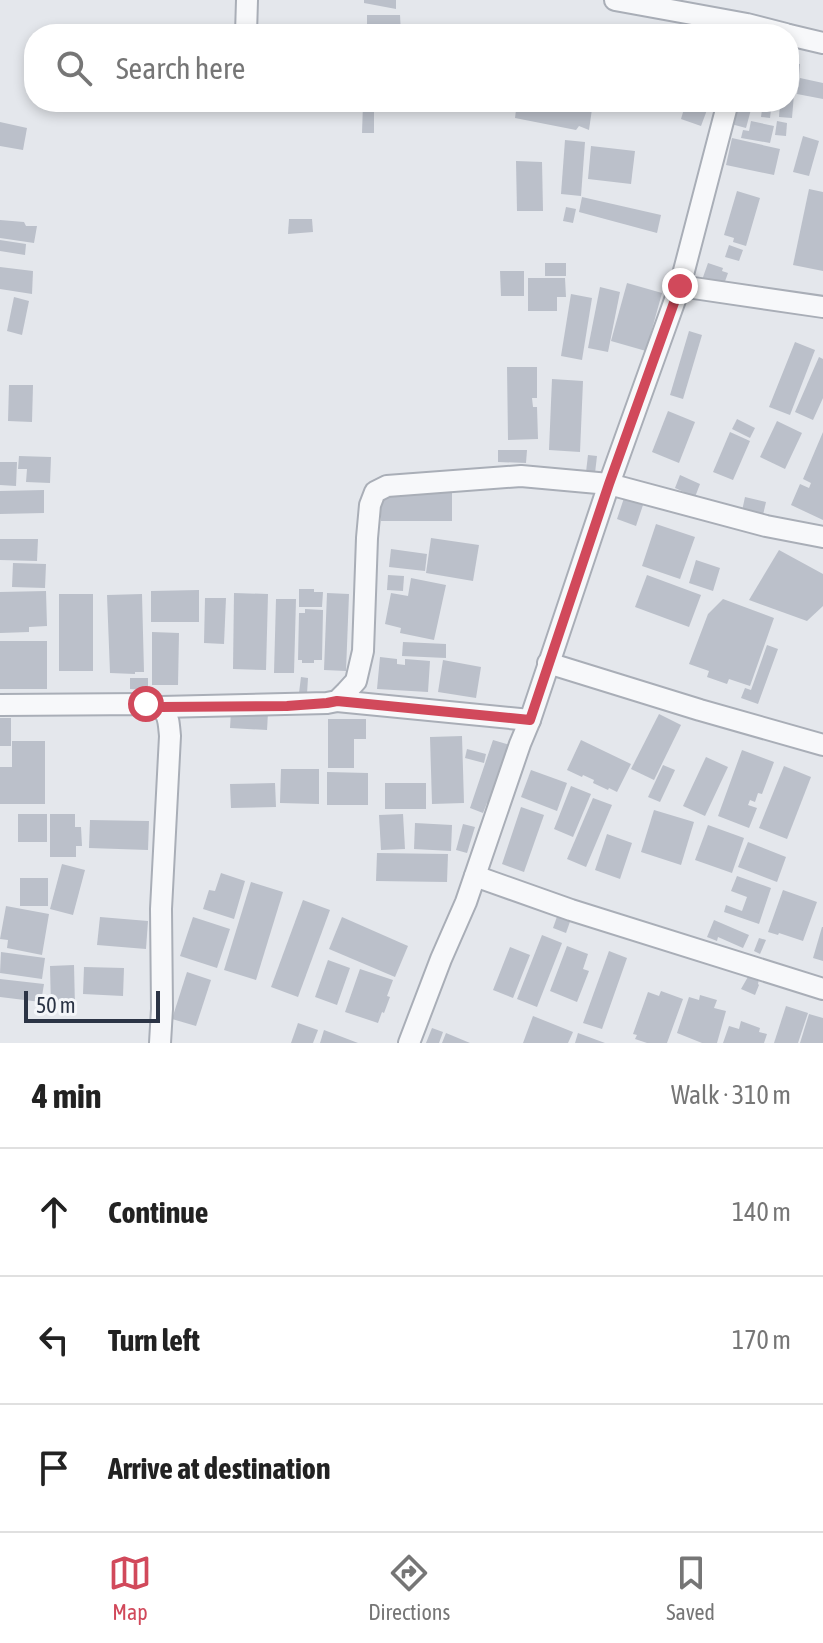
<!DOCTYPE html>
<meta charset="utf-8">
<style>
body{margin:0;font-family:"Asap Condensed",sans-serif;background:#f6f6f6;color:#222}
.scale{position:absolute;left:24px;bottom:20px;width:136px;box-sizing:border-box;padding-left:8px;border:4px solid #2b3445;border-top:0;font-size:22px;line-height:28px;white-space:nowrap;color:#2b3445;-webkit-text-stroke:6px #f4f6f9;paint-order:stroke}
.stop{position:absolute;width:24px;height:24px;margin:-18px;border:6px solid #d1495b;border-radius:50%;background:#fff}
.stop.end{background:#d1495b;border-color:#fff;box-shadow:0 2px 8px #0008}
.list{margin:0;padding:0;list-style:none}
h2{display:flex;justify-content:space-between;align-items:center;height:104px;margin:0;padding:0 32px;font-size:34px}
h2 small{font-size:26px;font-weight:400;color:#767676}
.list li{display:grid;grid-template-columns:52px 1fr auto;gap:24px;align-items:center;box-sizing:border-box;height:128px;padding:0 32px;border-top:2px solid #e0e0e0}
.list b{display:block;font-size:30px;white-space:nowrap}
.list em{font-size:26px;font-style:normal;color:#767676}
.icon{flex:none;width:44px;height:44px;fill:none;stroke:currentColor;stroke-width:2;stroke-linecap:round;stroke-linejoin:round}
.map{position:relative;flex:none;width:823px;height:1043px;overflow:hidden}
.search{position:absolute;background:#fff;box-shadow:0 4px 12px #0003;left:24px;right:24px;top:24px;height:88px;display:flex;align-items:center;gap:20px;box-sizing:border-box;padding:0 28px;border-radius:32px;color:#767676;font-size:30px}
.sheet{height:488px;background:#fff}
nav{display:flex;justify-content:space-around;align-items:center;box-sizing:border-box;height:112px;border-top:2px solid #e0e0e0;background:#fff;font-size:22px;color:#767676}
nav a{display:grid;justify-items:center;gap:4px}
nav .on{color:#d1495b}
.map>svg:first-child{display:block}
.building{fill:#bbc0ca}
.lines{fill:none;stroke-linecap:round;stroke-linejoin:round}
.street-casing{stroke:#a9aeb7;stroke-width:24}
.street{stroke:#f7f8fa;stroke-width:20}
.route{stroke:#d1495b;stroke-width:10}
</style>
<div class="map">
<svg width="823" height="1043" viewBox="0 0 823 1043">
<rect width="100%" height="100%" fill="#e4e7ec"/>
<!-- building -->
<g class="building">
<path d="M364,0h32v9l-32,-6z"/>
<path d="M367,15h33l1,19h-34z"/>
<path d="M789,63l11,1 -2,22 -9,-1z"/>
<path d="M800,78l23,5v16l-26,-5z"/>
<path d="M789,93l5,1 -2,24 -13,-1 1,-15h9z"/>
<rect x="328" y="102" width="19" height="9"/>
<path d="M517,102h76l-4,28 -10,-4 -3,4 -61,-12z"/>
<path d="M686,102h24l-9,24 -20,-7z"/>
<path d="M736,102h17l-7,26 -15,-4z"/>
<path d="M763,102h9l-2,16 -9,-1z"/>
<path d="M363,104h11v29h-12z"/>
<path d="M751,121l23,5 -4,17 -29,-5 2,-8 6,1z"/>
<path d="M777,121l10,2 -1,13 -11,-1z"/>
<path d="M0,122l27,6 -4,22 -23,-4z"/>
<path d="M803,136l16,5 -10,35 -16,-4z"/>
<path d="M732,138l48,11 -6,26 -48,-10z"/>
<path d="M565,140l20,2 -4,54 -20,-2z"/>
<path d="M591,146l44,5 -4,33 -43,-5z"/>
<path d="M516,161l26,1 1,49h-26z"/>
<path d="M809,189l14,3v79l-30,-6z"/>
<path d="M737,191l23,7 -14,48 -13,-4 1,-4 -10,-3z"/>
<path d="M582,197l79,18 -4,18 -78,-21z"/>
<path d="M566,207l10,2 -3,14 -10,-2z"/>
<path d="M289,219h23l1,13 -25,2z"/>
<path d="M0,220l24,2 2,4h11l-3,17 -34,-5z"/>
<path d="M0,240l26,4 -1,11 -25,-4z"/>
<path d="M729,245l14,5 -4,11 -14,-4z"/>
<rect x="545" y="263" width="21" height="13"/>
<path d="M708,263l15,5 -1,3 6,2 -5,14 -21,-7z"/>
<path d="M0,267l33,4 -1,23 -32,-5z"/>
<path d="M500,271h24v25h-23z"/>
<path d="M528,278h37l1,19h-9v14h-29z"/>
<path d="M627,283l35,10 -16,58 -35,-10z"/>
<path d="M600,287l20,5 -12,60 -20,-4z"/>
<path d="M571,294l21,4 -10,62 -21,-4z"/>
<path d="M14,297l15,4 -7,34 -15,-4z"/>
<path d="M689,331l13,4 -19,64 -13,-4z"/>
<path d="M795,342l20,8 -25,65 -21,-8z"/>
<path d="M819,357l4,2v39l-10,22 -18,-8z"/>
<path d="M507,367h30v31h-5l1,9h4l1,32 -30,1z"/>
<path d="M552,379l31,2 -3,71 -31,-2z"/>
<path d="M9,385h24l-1,37 -24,-1z"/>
<path d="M668,411l27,11 -16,41 -27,-11z"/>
<path d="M737,419l18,9 -5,10 -18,-9z"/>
<path d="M777,421l25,12 -17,36 -25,-12z"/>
<path d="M730,432l20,9 -17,39 -20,-8z"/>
<path d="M823,432v88l-32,-15 9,-21 9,4 2,-5 -8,-4z"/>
<path d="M498,450h29l-1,13 -28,-1z"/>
<path d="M588,455l9,1 -2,17 -9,-1z"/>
<path d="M19,456l32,1 -1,26 -24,-1 1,-13h-9z"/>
<path d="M0,462h17l-1,24 -16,-1z"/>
<path d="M680,475l20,9 -5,13 -20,-9z"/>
<path d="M44,490v23l-44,1v-23z"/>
<path d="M380,491h72v30h-71z"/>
<path d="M625,495l19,7 -8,24 -19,-7z"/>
<path d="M745,497l21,5 -3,13 -21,-4z"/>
<path d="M656,524l39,13 -15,42 -38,-13z"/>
<path d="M431,538l48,7 -6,36 -47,-8z"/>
<path d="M0,539h38l-1,22 -37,-1z"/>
<path d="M391,549l36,5 -2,17 -36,-4z"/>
<path d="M779,550l44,24v32l-16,15 -58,-21z"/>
<path d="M696,560l24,8 -7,23 -24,-8z"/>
<path d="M13,563l33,1 -1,24 -33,-1z"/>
<path d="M388,575l16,1 -1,15 -16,-1z"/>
<path d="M647,575l54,20 -12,32 -54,-20z"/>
<path d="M411,578l35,7 -12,55 -34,-7 1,-5 -16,-4 6,-31 17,3z"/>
<path d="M299,589h15v3h9l-1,15h-23z"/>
<path d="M199,590v32h-48v-31z"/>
<path d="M46,591l1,35 -18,1v5l-29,1v-41z"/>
<path d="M234,593l34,1 -2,76 -33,-1z"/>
<path d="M327,593l22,1 -3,77 -22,-1z"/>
<rect x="59" y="594" width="34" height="77"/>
<path d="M142,594l2,78h-9v2l-25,-1 -3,-78z"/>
<path d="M205,598h21l-2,46 -20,-1z"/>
<path d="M276,599h20l-2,74h-20z"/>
<path d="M723,599l51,19 -24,68 -21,-7 -2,5 -20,-7 2,-6 -20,-7 19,-50z"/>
<path d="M305,609l18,1 -1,50h-8v3h-12v-3h-4l1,-47h6z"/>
<path d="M152,632l27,1 -1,52h-26z"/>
<rect x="0" y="641" width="47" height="48"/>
<path d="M403,642l43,2v14l-44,-2z"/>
<path d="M767,645l11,4 -20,55 -17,-6 4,-10 6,2z"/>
<path d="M380,657l17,2v5l8,1v-6l25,2 -2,31 -51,-3z"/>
<path d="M443,660l38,7 -5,31 -38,-6z"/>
<path d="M301,677l7,1 -1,16 -8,-1z"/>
<path d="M130,678h18v12l-18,-1z"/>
<path d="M231,711l37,2 -1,17 -37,-2z"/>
<path d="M659,714l22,11 -27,55 -23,-11z"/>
<rect x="0" y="718" width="11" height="28"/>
<path d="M328,719h38v20h-12v29h-26z"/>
<path d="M462,736l2,67 -32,1 -2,-67z"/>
<path d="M493,740l17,5 -7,21 -2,-1 -2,6h2l-11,33 -3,-1 -4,10 -13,-5z"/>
<path d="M581,740l50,24 -14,28 -8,-4 -1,2 -15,-7 1,-3 -11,-5 -1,2 -15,-7z"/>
<path d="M12,741h33v63h-45v-37h12z"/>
<path d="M467,749l19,5 -2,9 -19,-5z"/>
<path d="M742,750l32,12 -12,32 -4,-1 -3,9 -5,-2 -2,5 9,3 -8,20 -31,-12z"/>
<path d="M706,757l22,10 -23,49 -22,-10z"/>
<path d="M663,765l12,5 -15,32 -12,-5z"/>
<path d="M784,766l27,11 -24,62 -28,-11z"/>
<path d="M281,769h38v35l-39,-1z"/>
<path d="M531,770l36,13 -10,28 -36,-14z"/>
<path d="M327,772l41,1v32h-41z"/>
<path d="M275,783l1,24 -45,1 -1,-24z"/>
<rect x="385" y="783" width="41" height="26"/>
<path d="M571,786l20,8 -18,43 -19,-8z"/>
<path d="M593,798l19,7 -26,62 -19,-8z"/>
<path d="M521,807l23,8 -20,57 -22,-8z"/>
<path d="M654,810l40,12 -13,43 -40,-13z"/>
<rect x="18" y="814" width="29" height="28"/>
<path d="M50,814h25v13h6l1,19h-6v11h-26z"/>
<path d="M403,814l2,35 -24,1 -2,-35z"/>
<path d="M90,820l59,1 -1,29 -59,-2z"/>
<path d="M415,823l37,2 -1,26 -37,-2z"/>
<path d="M463,824l12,3 -8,26 -11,-3z"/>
<path d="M708,825l36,13 -12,35 -37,-13z"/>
<path d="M607,834l25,9 -12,36 -25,-9z"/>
<path d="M748,842l38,15 -9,25 -39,-15z"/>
<path d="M377,853l71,1 -1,28 -71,-1z"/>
<path d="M62,864l23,6 -12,45 -23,-6z"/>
<path d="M221,873l24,8 -11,38 -31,-10 6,-19 6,1z"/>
<path d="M737,876l34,12 -12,36 -35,-12 2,-7 16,6 5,-14 -16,-6z"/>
<rect x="20" y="878" width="28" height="28"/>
<path d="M251,882l32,10 -27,88 -32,-10z"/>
<path d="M783,890l34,12 -14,39 -24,-8 -1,2 -10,-3z"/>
<path d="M303,900l27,10 -32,87 -27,-10z"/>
<path d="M6,906l43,8 -7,41 -35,-7 1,-8 -8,-1z"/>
<path d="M559,911l13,5 -6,17 -13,-5z"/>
<path d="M100,917l48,4 -2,28 -49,-4z"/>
<path d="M193,917l37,12 -13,39 -37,-12z"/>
<path d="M342,917l66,29 -13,31 -66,-28z"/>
<path d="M714,920l35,15 -6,13 -25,-11 -1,4 -10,-4z"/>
<path d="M822,927h1v34l-10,-3z"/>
<path d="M542,935l20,8 -25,64 -20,-8z"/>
<path d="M759,938l7,2 -6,14 -6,-3z"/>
<path d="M567,946l21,8 -5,15 6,2 -12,31 -27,-11z"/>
<path d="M510,947l20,8 -17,43 -20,-8z"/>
<path d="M609,951l18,7 -25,71 -19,-6z"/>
<path d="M1,952l44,6 -3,21 -42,-6z"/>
<path d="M328,960l22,8 -13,37 -22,-8z"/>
<path d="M74,965l1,42 -24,1 -1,-42z"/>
<path d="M84,967l40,1 -1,28 -40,-2z"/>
<path d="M360,969l33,11 -6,16 3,1 -6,16 -2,-1 -4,11 -33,-11z"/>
<path d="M187,972l24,8 -15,46 -24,-7z"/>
<path d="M749,975l10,4 -1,5 1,1 -4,10 -14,-6z"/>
<path d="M0,979l44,5 -3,18 -41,-5z"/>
<path d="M661,991l22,8 -16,44h-20l-12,-4 2,-4 -4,-1 15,-42 11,4z"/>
<path d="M700,995l17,5 -3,8 12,3 -9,32h-15l-25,-10 12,-36 10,3z"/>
<path d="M786,1006l22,7 -10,30h-24z"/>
<path d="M809,1014l14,4v25h-23z"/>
<path d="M533,1016l40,16 -5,11h-45z"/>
<path d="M741,1021l19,7 -1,4 8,2 -3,9h-41l6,-17 10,3z"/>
<path d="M298,1023l20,7 -5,13h-22z"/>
<path d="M432,1028l11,4 -4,11h-13z"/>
<path d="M324,1030l34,13h-38z"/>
<path d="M446,1033l24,10h-28z"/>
<path d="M578,1033l27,10h-30z"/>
</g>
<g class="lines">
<!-- street casing -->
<g class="street-casing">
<g id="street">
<path d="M615,0l132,24 39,10"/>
<path d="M246,34l1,-34"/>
<path d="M789,35l34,8"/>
<path d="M680,286l143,21"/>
<path d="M548,663l152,47 123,35"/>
<path d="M337,701l193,19"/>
<path d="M0,705l146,-1c23,5 22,11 24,32l-9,173 1,100 -2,34"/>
<path d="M161,707l166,-4 10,-2 9,-9 10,-11 7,-30 4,-113 3,-33 5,-13 12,-6 134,-10 88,8 157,42 57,11"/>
<path d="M475,876l96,34 252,79"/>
<path d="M409,1043l32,-84 25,-57 54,-158 10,-24 79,-236 71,-198 48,-184"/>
</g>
</g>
<!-- street -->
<use href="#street" class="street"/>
</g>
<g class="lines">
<!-- route -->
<path class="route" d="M146,704l15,3 126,-1 40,-3 10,-2 193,19 79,-236 71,-198"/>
</g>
</svg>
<div class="scale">50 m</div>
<div class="stop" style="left:146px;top:704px"></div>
<div class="stop end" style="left:680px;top:286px"></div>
<div class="search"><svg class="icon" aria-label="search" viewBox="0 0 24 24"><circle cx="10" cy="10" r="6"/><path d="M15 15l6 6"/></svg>Search here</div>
</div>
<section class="sheet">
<h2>4 min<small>Walk · 310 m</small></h2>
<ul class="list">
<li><svg class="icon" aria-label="ahead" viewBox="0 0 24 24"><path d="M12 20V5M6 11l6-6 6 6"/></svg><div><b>Continue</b></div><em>140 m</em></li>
<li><svg class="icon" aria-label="left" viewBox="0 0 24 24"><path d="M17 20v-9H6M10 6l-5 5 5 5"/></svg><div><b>Turn left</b></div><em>170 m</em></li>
<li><svg class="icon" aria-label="arrive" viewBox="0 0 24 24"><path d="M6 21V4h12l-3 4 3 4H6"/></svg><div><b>Arrive at destination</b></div></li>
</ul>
</section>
<nav>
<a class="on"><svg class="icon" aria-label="map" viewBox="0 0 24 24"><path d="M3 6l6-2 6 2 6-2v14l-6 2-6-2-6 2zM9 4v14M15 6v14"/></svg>Map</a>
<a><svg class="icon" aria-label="directions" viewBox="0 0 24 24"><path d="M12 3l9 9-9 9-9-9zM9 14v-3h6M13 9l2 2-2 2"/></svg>Directions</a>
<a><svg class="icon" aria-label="saved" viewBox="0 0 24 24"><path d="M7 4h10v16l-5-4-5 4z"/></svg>Saved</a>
</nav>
